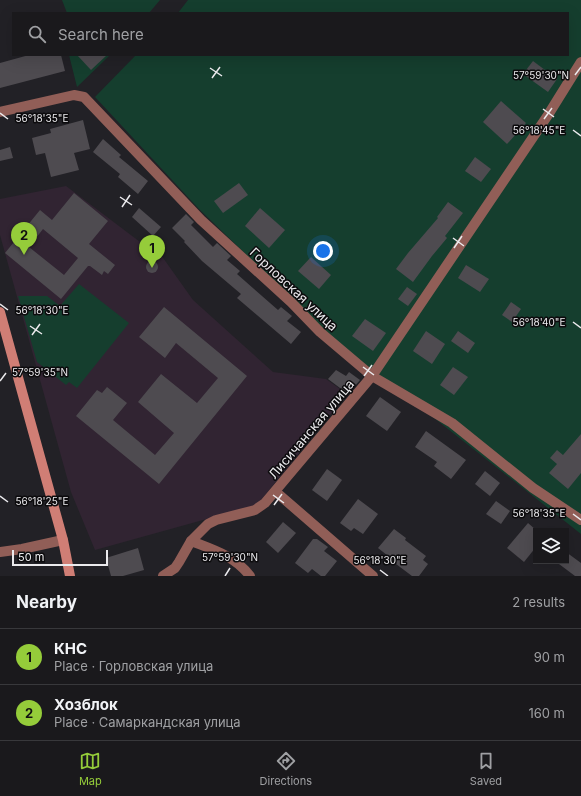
<!DOCTYPE html>
<meta charset="utf-8">
<style>
body{margin:0;font-family:Inter,sans-serif;background:#232225;color:#f1f3f6}
.controls{position:absolute;right:12px;bottom:12px;display:grid;overflow:hidden;border-radius:0px;box-shadow:0 4px 16px #0002}
.controls button{width:36px;height:36px;display:grid;place-items:center;padding:0;border:0;border-bottom:1px solid #38383b;background:#1a191c;color:#f1f3f6;font:20px sans-serif}
.scale{position:absolute;left:12px;bottom:10px;width:96px;box-sizing:border-box;padding-left:4px;border:2px solid #ebeaed;border-top:0;font-size:11px;line-height:14px;white-space:nowrap;color:#ebeaed;-webkit-text-stroke:3px #0c0b0d;paint-order:stroke}
.you{position:absolute;left:323px;top:251px;width:14px;height:14px;margin:-10px;border:3px solid #fff;border-radius:50%;background:#1a73e8;box-shadow:0 0 0 6px #1a73e833}
.badge{display:grid;place-items:center;width:26px;height:26px;border-radius:50%;background:#95cc3a;color:#111;font-size:13px;font-weight:700}
.pin{position:absolute;translate:-50% -33px;filter:drop-shadow(0 1px 2px #0008)}
.pin::after{content:'';position:absolute;top:21px;width:14px;height:12px;background:inherit;clip-path:polygon(0 0,100% 0,50% 100%)}
.list{margin:0;padding:0;list-style:none}
h2{display:flex;justify-content:space-between;align-items:center;height:52px;margin:0;padding:0 16px;font-size:17px}
h2 small{font-size:13px;font-weight:400;color:#9fa0a3}
.list li{display:grid;grid-template-columns:26px 1fr auto;gap:12px;align-items:center;box-sizing:border-box;height:56px;padding:0 16px;border-top:1px solid #38383b}
.list b{display:block;font-size:15px;white-space:nowrap}
.list p{margin:0;font-size:13px;white-space:nowrap;color:#9fa0a3}
.list em{font-size:13px;font-style:normal;color:#9fa0a3}
.icon{flex:none;width:22px;height:22px;fill:none;stroke:currentColor;stroke-width:2;stroke-linecap:round;stroke-linejoin:round}
.map{position:relative;flex:none;width:581px;height:576px;overflow:hidden}
.search{position:absolute;background:#1a191c;box-shadow:0 4px 16px #0002;left:12px;right:12px;top:12px;height:44px;display:flex;align-items:center;gap:10px;box-sizing:border-box;padding:0 14px;border-radius:0px;color:#9fa0a3;font-size:15px}
.sheet{height:164px;background:#1a191c}
nav{display:flex;justify-content:space-around;align-items:center;box-sizing:border-box;height:56px;border-top:1px solid #38383b;background:#1a191c;font-size:11px;color:#9fa0a3}
nav a{display:grid;justify-items:center;gap:2px}
nav .on{color:#95cc3a}
.map>svg:first-child{display:block}
.education{fill:#312432}
.green{fill:#153e2e}
.building{fill:#4e4b50;fill-rule:evenodd}
.lines{fill:none;stroke-linecap:round;stroke-linejoin:round}
.street{stroke:#915e57;stroke-width:10}
.secondary{stroke:#d07e75;stroke-width:10}
.ticks{fill:none;stroke:#ebeaed;stroke-width:1.5}
.labels{text-anchor:middle;stroke-width:3;stroke-linejoin:round;paint-order:stroke}
.street-label{font-size:13px;fill:#ebeaed;stroke:#0c0b0d}
.ticks-label{font-size:10px;text-anchor:middle;fill:#ebeaed;stroke:#0c0b0d;stroke-width:3;stroke-linejoin:round;paint-order:stroke}
</style>
<div class="map">
<svg width="581" height="576" viewBox="0 0 581 576">
<rect width="100%" height="100%" fill="#222126"/>
<!-- education -->
<path class="education" d="M66,186l86,65 2,-2 7,6 32,45 80,72 53,7 21,15 -90,111 -162,45 -24,-58 -71,-257v-36z"/>
<!-- green -->
<g class="green">
<path d="M62,0h98l-11,13h-82z"/>
<path d="M188,0h393v534l-209,-165 -24,-16 -149,-144 -104,-112 41,-42h432v-42h-390z"/>
<path d="M69,55h41l-33,32z"/>
<path d="M79,284l50,39 -52,65 -8,-6 -3,3 -29,-23 -19,-66h29l13,10z"/>
</g>
<!-- building -->
<g class="building">
<path d="M29,55h32l4,16 -65,17v-25z"/>
<path d="M77,55h30l-16,15z"/>
<path d="M533,61l24,18 -9,13 -25,-18z"/>
<path d="M501,101l25,22 -19,21 -24,-22z"/>
<path d="M83,120l7,29 -16,4 5,17 -28,7 -6,-24 -9,2 -4,-17 19,-5 -1,-4z"/>
<path d="M103,139l18,16 -2,2 29,24 -10,13 -20,-17 2,-3 -27,-22z"/>
<path d="M10,147l3,11 -13,3v-11z"/>
<path d="M475,157l16,12 -10,13 -16,-11z"/>
<path d="M239,183l9,12 -25,18 -9,-12z"/>
<path d="M74,193l34,28 -19,23 26,21 -7,9 -4,-3 -2,4 -12,-9h-2l-27,33 -56,-46 35,-43 12,10zM43,229l35,29 -14,17 -35,-28z"/>
<path d="M448,202l15,11 -18,23 2,2 -15,18 -19,26 -17,-13 12,-16 30,-35 -1,-1z"/>
<path d="M139,208l22,19 -8,9 -21,-19z"/>
<path d="M260,208l25,22 -16,18 -24,-22z"/>
<path d="M186,214l8,8 -3,3 22,22 4,-4 14,13 -4,4 13,11 -3,3 41,36 3,-3 11,9 -5,5 14,11 -10,12 -54,-46 4,-4 -39,-33 -18,-19 1,-1 -13,-13z"/>
<path d="M311,257l20,18 -12,14 -21,-18z"/>
<circle cx="152" cy="267" r="6"/>
<path d="M466,265l23,14 -9,13 -22,-14z"/>
<path d="M407,287l10,7 -9,12 -10,-7z"/>
<path d="M511,302l10,7 -9,13 -10,-7z"/>
<path d="M164,307l83,69 -88,108 -83,-68 21,-26 5,3 5,-6 20,16 -14,17 42,35 19,-22 -36,-31 23,-28 36,29 21,-25 -42,-35 -11,15 -26,-21z"/>
<path d="M365,319l21,14 -13,18 -21,-15z"/>
<path d="M426,331l19,13 -13,20 -19,-13z"/>
<path d="M458,331l17,12 -7,10 -17,-12z"/>
<path d="M453,367l15,10 -14,18 -14,-10z"/>
<path d="M336,370l10,6 3,-4 11,8 -12,14 -20,-15z"/>
<path d="M380,397l21,15 -14,19 -21,-15z"/>
<path d="M426,431l40,29 -15,19 -17,-13 3,-4 -22,-15z"/>
<path d="M581,434v39l-13,16 -19,-16 8,-9 -7,-6 7,-8 6,5z"/>
<path d="M327,469l15,11 -15,21 -15,-11z"/>
<path d="M485,471l15,12 -10,13 -15,-12z"/>
<path d="M358,499l20,15 -15,20 -9,-6 -3,3 -11,-8z"/>
<path d="M496,501l14,10 -9,13 -15,-10z"/>
<path d="M283,522l13,11 -18,20 -12,-11z"/>
<path d="M528,523l8,7v17l-12,15 -17,-14z"/>
<path d="M394,529l12,9 -1,2 21,16 -3,4 5,4 -9,12h-7l-16,-12 1,-1 -19,-15z"/>
<path d="M313,539h4l11,8 -4,4 13,10 -12,15h-4l-9,-7 -4,4 -13,-10z"/>
<path d="M138,548l6,22 -21,6h-12l-5,-18z"/>
<path d="M566,552l15,11v13h-6l-20,-15h11z"/>
</g>
<g class="lines">
<!-- street -->
<g class="street">
<path d="M0,112l74,-17 10,2 117,123 90,82 29,30 52,44 80,47 81,65 48,32"/>
<path d="M276,492l97,84"/>
<path d="M191,541c23,9 44,15 59,35"/>
<path d="M0,552l22,-3 41,-9"/>
<path d="M163,576l12,-8 4,-6 12,-21 17,-17 8,-4 39,-10 10,-7 107,-127 176,-261 33,-53"/>
</g>
<!-- secondary -->
<path class="secondary" d="M0,312l63,228 7,36"/>
</g>
<!-- ticks -->
<path class="ticks" d="M210,68l12,8M575,75l6,-8M212,78l8,-11M543,109l11,8M0,113l8,6M544,119l8,-11M573,130l8,6M120,197l12,8M122,207l8,-12M453,238l11,8M454,248l8,-12M0,304l8,6M573,322l8,6M30,326l12,8M32,335l8,-11M363,367l11,8M364,376l8,-11M0,381l6,-8M273,495l11,8M0,496l8,6M274,505l8,-11M573,514l8,6M380,570l8,6M225,576l5,-8"/>
<g class="labels">
<!-- street labels -->
<g class="street-label">
<text transform="translate(294 289) rotate(43)" y="5">Горловская улица</text>
<text transform="translate(311 429) rotate(-50)" y="5">Лисичанская улица</text>
</g>
</g>
<g class="ticks-label">
<text x="541" y="79">57°59'30"N</text>
<text x="42" y="122">56°18'35"E</text>
<text x="539" y="134">56°18'45"E</text>
<text x="42" y="314">56°18'30"E</text>
<text x="539" y="326">56°18'40"E</text>
<text x="40" y="376">57°59'35"N</text>
<text x="42" y="505">56°18'25"E</text>
<text x="539" y="517">56°18'35"E</text>
<text x="230" y="561">57°59'30"N</text>
<text x="380" y="564">56°18'30"E</text>
</g>
</svg>
<div class="controls">
<button><svg class="icon" aria-label="layers" viewBox="0 0 24 24"><path d="M12 4l9 5-9 5-9-5zM3 14l9 5 9-5"/></svg></button>
</div>
<div class="scale">50 m</div>
<div class="you"></div>
<div class="pin badge" style="left:152px;top:268px">1</div>
<div class="pin badge" style="left:24px;top:255px">2</div>
<div class="search"><svg class="icon" aria-label="search" viewBox="0 0 24 24"><circle cx="10" cy="10" r="6"/><path d="M15 15l6 6"/></svg>Search here</div>
</div>
<section class="sheet">
<h2>Nearby<small>2 results</small></h2>
<ul class="list">
<li><span class="badge">1</span><div><b>КНС</b><p>Place · Горловская улица</p></div><em>90 m</em></li>
<li><span class="badge">2</span><div><b>Хозблок</b><p>Place · Самаркандская улица</p></div><em>160 m</em></li>
</ul>
</section>
<nav>
<a class="on"><svg class="icon" aria-label="map" viewBox="0 0 24 24"><path d="M3 6l6-2 6 2 6-2v14l-6 2-6-2-6 2zM9 4v14M15 6v14"/></svg>Map</a>
<a><svg class="icon" aria-label="directions" viewBox="0 0 24 24"><path d="M12 3l9 9-9 9-9-9zM9 14v-3h6M13 9l2 2-2 2"/></svg>Directions</a>
<a><svg class="icon" aria-label="saved" viewBox="0 0 24 24"><path d="M7 4h10v16l-5-4-5 4z"/></svg>Saved</a>
</nav>
